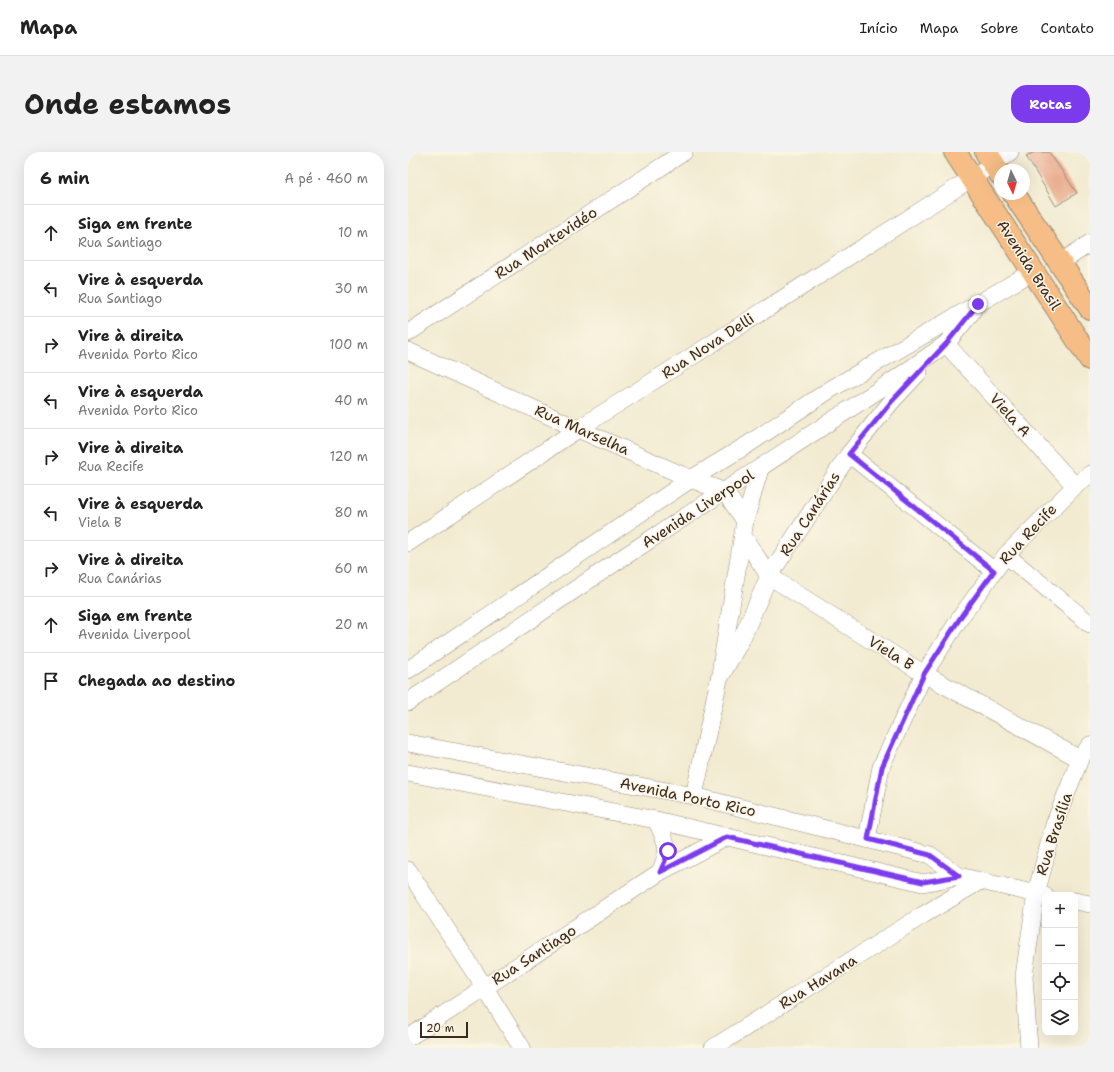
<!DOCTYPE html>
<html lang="pt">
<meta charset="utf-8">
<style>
body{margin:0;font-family:"Shantell Sans",sans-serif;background:#f2f2f2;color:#222}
.controls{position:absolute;right:12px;bottom:12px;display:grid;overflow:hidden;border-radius:8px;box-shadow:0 4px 16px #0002}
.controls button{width:36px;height:36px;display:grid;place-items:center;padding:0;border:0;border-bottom:1px solid #e0e0e0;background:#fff;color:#222;font:20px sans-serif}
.compass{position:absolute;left:586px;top:12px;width:36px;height:36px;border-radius:50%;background:#fff;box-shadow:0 4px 16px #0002;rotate:175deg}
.scale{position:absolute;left:12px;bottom:10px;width:48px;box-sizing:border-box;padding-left:4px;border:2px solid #3b2a1e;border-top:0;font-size:11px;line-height:14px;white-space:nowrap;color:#3b2a1e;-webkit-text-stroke:3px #fcf5e5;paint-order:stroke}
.stop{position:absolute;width:12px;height:12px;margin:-9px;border:3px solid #7c3aed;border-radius:50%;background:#fff}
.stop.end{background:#7c3aed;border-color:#fff;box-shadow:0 1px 4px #0008}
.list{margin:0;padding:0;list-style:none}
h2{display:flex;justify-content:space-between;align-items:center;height:52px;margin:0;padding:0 16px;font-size:17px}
h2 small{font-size:13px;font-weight:400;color:#767676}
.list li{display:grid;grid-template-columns:26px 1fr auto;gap:12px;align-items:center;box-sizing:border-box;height:56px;padding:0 16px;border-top:1px solid #e0e0e0}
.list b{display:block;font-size:15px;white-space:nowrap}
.list p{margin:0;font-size:13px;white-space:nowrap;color:#767676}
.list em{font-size:13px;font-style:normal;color:#767676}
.icon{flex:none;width:22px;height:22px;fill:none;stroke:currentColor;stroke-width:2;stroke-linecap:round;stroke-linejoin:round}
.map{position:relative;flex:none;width:682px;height:896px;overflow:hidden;border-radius:16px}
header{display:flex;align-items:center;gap:24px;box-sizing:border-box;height:56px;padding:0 20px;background:#fff;border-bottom:1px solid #e0e0e0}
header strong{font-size:19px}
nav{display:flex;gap:22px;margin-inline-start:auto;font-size:14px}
.intro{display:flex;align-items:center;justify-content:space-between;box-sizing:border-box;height:96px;padding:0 24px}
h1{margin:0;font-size:28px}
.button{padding:10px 18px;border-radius:16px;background:#7c3aed;color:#fff;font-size:14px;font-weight:700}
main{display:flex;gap:24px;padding:0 24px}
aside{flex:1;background:#fff;border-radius:16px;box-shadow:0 4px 16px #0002}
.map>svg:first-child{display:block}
.building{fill:#e7a485}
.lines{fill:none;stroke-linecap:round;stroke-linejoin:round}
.minor-casing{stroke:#968a78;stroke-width:18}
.major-casing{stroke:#968a78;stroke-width:24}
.minor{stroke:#fff;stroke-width:17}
.major{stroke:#f6be86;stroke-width:22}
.route{stroke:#7c3aed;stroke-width:5}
.labels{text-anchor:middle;stroke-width:3;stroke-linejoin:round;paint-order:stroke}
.street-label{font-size:15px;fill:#3b2a1e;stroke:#fcf5e5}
</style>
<header>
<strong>Mapa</strong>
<nav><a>Início</a><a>Mapa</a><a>Sobre</a><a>Contato</a></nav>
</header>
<div class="intro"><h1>Onde estamos</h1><a class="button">Rotas</a></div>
<main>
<aside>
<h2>6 min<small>A pé · 460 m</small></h2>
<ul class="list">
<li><svg class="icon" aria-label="ahead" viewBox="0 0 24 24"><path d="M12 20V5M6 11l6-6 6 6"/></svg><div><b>Siga em frente</b><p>Rua Santiago</p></div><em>10 m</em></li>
<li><svg class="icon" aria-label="left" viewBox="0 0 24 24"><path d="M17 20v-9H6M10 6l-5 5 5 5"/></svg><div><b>Vire à esquerda</b><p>Rua Santiago</p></div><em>30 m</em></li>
<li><svg class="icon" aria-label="right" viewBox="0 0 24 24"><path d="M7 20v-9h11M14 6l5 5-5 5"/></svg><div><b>Vire à direita</b><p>Avenida Porto Rico</p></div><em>100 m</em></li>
<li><svg class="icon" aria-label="left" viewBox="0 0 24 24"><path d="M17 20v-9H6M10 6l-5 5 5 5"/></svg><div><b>Vire à esquerda</b><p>Avenida Porto Rico</p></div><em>40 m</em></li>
<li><svg class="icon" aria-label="right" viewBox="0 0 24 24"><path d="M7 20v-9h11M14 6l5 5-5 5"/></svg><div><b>Vire à direita</b><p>Rua Recife</p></div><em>120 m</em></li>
<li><svg class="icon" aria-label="left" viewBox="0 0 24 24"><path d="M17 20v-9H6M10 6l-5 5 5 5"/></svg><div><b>Vire à esquerda</b><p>Viela B</p></div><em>80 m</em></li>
<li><svg class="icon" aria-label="right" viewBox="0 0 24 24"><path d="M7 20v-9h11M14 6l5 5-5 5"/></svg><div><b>Vire à direita</b><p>Rua Canárias</p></div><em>60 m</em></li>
<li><svg class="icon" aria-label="ahead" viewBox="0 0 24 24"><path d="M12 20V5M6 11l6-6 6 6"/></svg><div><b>Siga em frente</b><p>Avenida Liverpool</p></div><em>20 m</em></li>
<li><svg class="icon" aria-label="arrive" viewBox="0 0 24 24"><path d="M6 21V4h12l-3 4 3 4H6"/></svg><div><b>Chegada ao destino</b></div></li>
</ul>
</aside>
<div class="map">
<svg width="682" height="896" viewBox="0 0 682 896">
<rect width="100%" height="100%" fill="#fcf5e5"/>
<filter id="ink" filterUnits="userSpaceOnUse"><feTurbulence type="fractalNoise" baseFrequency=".025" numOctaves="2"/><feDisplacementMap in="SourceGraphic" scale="8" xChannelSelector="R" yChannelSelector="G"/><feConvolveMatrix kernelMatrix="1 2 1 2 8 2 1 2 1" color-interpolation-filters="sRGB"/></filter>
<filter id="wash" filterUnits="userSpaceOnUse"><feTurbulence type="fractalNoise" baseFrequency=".012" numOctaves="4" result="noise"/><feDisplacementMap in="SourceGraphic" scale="16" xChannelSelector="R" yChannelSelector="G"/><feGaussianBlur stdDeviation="0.9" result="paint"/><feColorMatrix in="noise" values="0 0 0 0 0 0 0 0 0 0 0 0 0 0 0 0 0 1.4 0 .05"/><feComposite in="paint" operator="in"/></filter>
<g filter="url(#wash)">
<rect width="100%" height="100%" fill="#f2ebd1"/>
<g id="blocks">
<!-- building -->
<path class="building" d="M627,0h14l28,41 -21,13 -30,-50z"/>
</g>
</g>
<g filter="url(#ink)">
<use href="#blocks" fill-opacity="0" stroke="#968a78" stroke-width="1"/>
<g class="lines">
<!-- minor casing -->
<g class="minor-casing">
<g id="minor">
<path d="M652,111l30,-20"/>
<path d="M0,181l276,-181"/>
<path d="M538,192l129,142"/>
<path d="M0,199l170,78 113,50 34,13 20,29"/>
<path d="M441,302l145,117"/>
<path d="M335,384l26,40 155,98 156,85"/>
<path d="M0,391l170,-114 394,-251 38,-26"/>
<path d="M598,403l84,69"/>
<path d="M313,515l24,-146 15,-52"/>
<path d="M0,518l283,-191 56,-34 84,-56 203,-118"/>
<path d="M0,550l211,-142 281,-184 46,-32 26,-32"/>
<path d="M0,591l286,53 236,59 29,21 86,20"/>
<path d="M0,621l248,47 267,63 36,-7"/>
<path d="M286,644l25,-117 23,-41 27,-62 80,-122 43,-53 27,-29"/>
<path d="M248,668c11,22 15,29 4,52"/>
<path d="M459,687l14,-72 43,-93 38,-59 44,-60 69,-69 15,-12"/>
<path d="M0,718l77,118 37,60"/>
<path d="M667,749l15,3"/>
<path d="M0,886l252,-166 67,-35"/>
<path d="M305,896l210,-133 57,-34"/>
<path d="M621,896l-5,-72 12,-82 18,-69 26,-66 10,-14"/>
</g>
</g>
<!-- major casing -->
<g class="major-casing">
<g id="major">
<path d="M547,0l135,207"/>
<path d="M578,0l14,22"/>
<path d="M606,42l76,114"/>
</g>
</g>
<!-- minor -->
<use href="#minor" class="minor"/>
<!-- major -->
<use href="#major" class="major"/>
</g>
</g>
<g class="lines" filter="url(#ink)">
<!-- route -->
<path class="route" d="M260,699l-3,10 -5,11 67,-35 196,45 36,-6 -29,-21 -62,-16 14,-72 42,-93 38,-59 32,-44 -145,-117 43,-53 54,-57 32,-40"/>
</g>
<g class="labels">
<!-- street labels -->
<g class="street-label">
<text transform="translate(138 91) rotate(-33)" y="5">Rua Montevidéo</text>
<text transform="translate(621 113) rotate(57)" y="5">Avenida Brasil</text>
<text transform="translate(300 194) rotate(-33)" y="5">Rua Nova Delli</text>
<text transform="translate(602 263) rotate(48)" y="5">Viela A</text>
<text transform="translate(174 278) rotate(24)" y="5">Rua Marselha</text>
<text transform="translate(290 357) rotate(-33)" y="5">Avenida Liverpool</text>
<text transform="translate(402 362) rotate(-57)" y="5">Rua Canárias</text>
<text transform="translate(620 382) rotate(-47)" y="5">Rua Recife</text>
<text transform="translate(483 501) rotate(32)" y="5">Viela B</text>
<text transform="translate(280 645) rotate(12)" y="5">Avenida Porto Rico</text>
<text transform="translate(646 682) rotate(-72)" y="5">Rua Brasília</text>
<text transform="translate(126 803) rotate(-33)" y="5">Rua Santiago</text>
<text transform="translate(410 830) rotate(-32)" y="5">Rua Havana</text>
</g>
</g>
</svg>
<div class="controls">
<button>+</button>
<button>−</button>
<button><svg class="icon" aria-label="locate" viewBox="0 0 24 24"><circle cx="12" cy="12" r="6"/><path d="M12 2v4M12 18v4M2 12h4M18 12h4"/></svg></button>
<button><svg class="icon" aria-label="layers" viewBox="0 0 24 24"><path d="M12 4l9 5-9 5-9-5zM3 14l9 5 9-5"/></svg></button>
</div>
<svg class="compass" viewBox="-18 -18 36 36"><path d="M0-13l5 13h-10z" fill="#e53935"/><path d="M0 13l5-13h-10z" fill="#767676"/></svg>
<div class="scale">20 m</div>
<div class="stop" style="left:260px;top:699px"></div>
<div class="stop end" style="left:570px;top:152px"></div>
</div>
</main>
